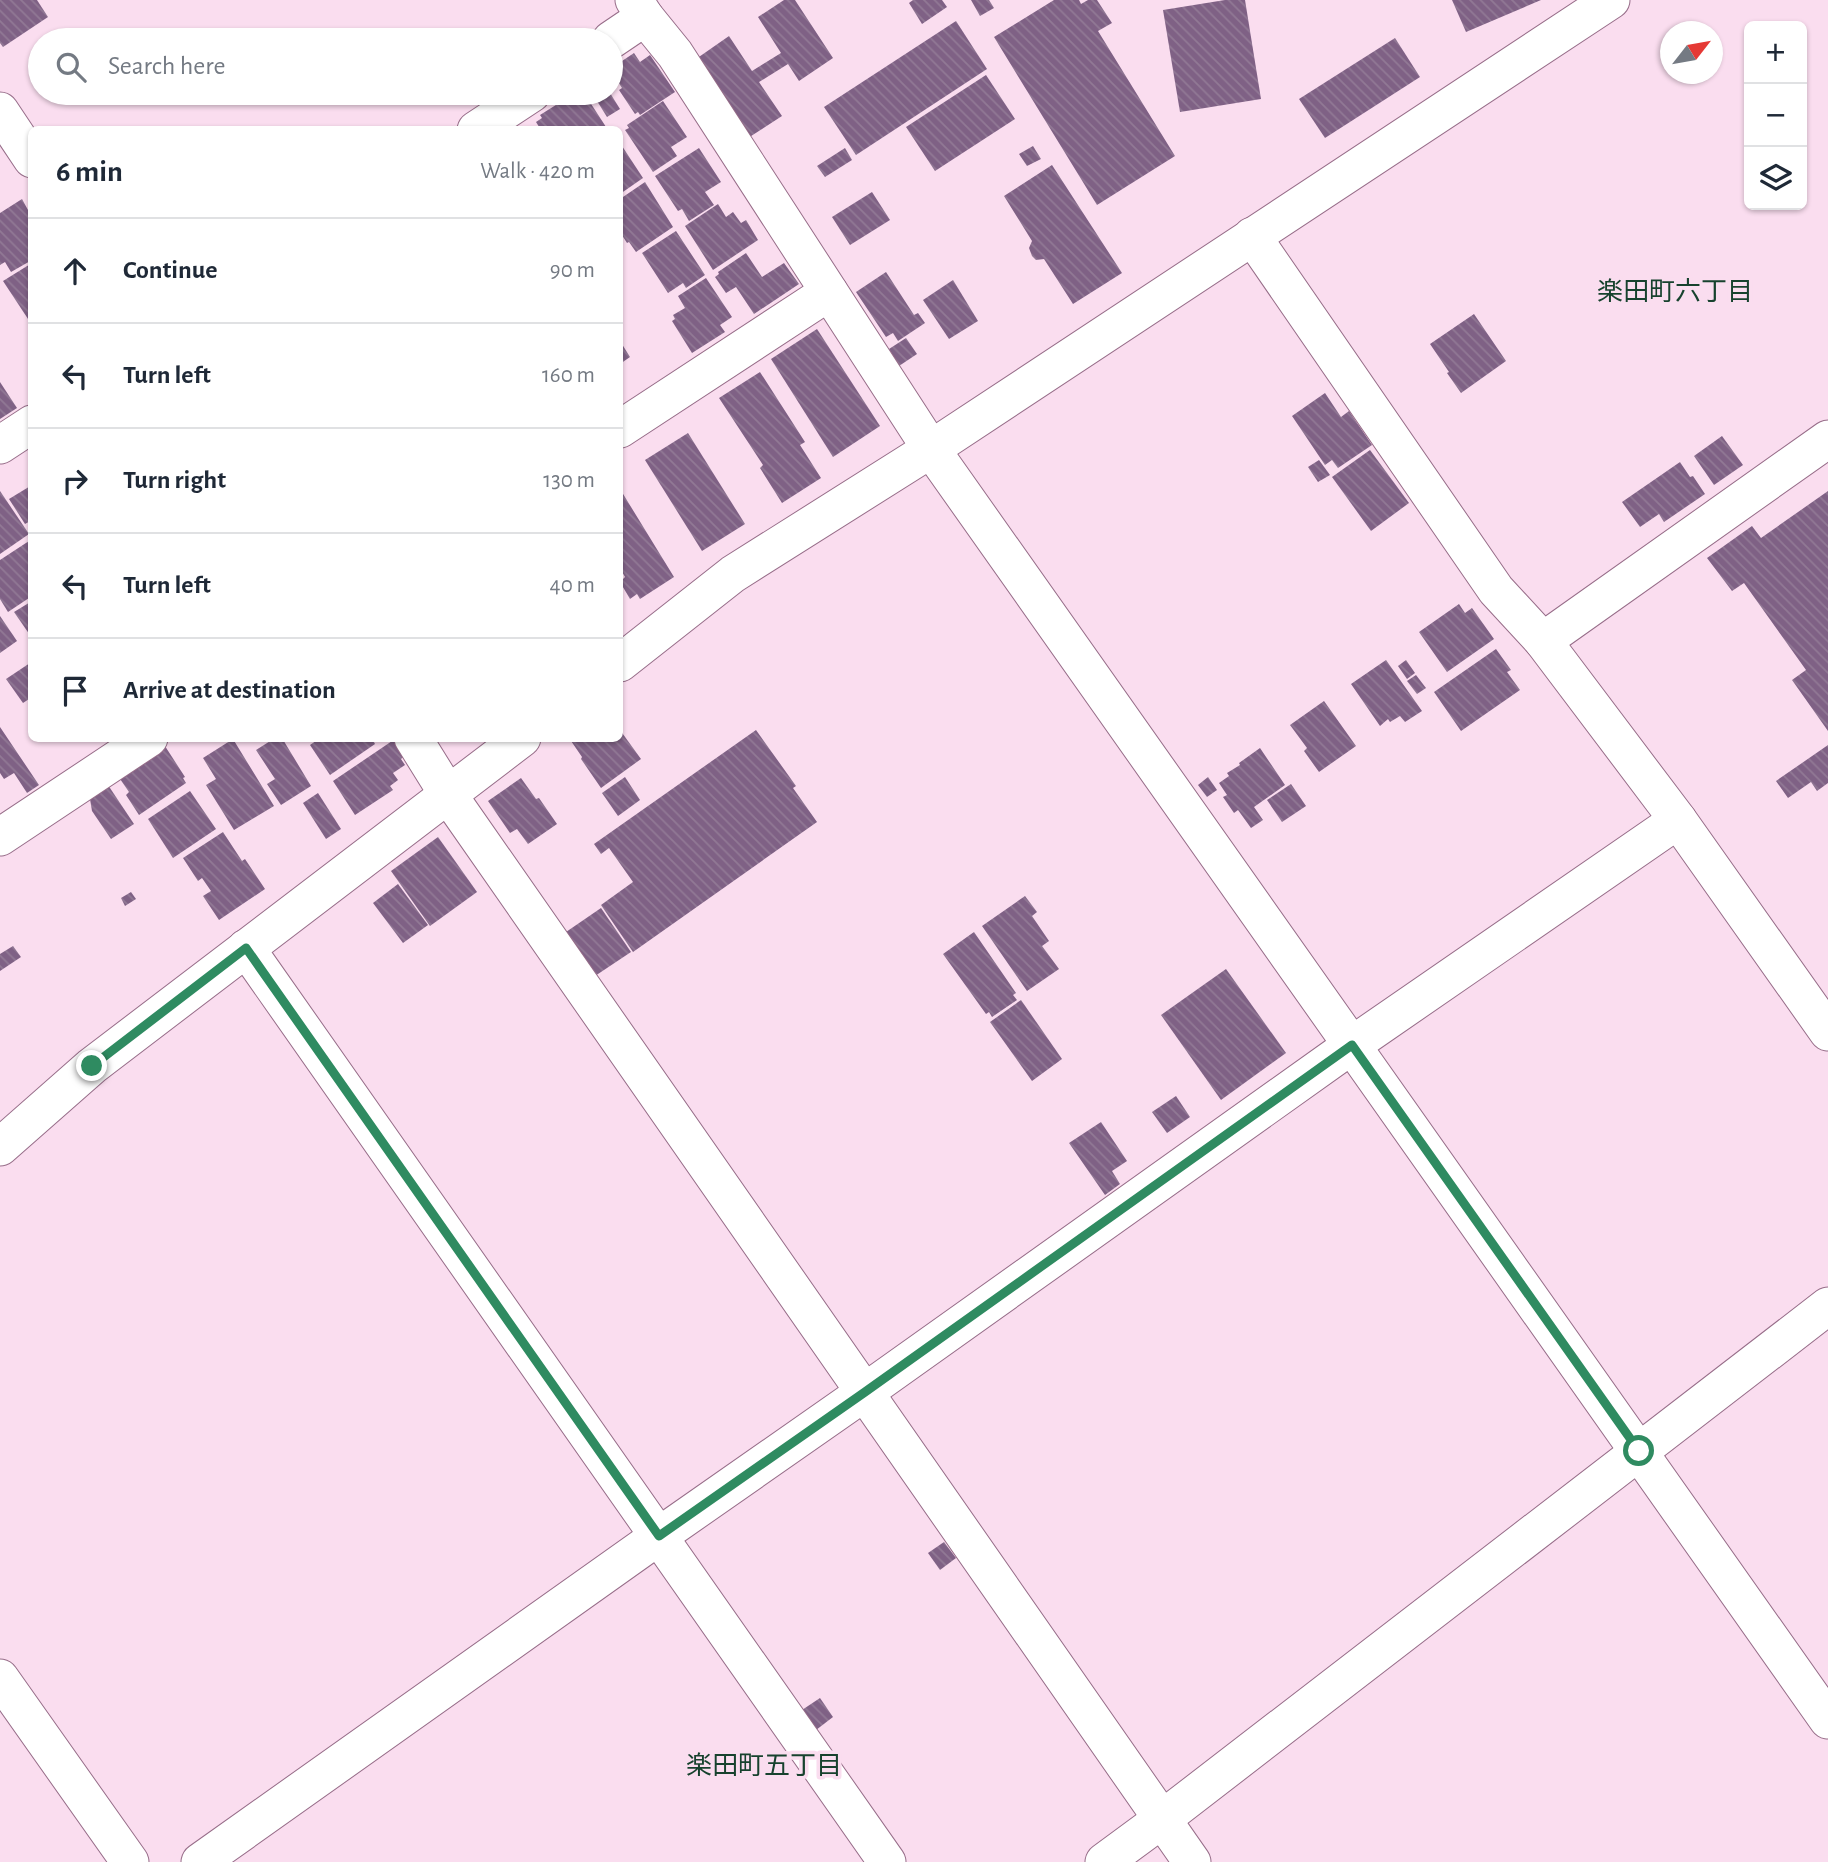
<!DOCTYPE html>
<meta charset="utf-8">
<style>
body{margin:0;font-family:"Alegreya Sans","Noto Sans JP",sans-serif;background:#f2f2f3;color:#1f2937}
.controls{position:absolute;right:21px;top:21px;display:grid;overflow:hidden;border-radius:10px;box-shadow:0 2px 5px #0004}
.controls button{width:63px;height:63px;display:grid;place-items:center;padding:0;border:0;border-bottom:2px solid #e0e1e3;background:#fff;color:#1f2937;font:35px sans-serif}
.compass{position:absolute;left:1660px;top:21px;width:63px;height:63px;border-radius:50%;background:#fff;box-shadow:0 2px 5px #0004;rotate:59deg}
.stop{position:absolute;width:21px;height:21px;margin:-16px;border:5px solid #2f8b61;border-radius:50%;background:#fff}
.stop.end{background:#2f8b61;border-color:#fff;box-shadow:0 2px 7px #0008}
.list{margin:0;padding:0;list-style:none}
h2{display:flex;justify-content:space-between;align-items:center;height:91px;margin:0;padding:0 28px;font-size:30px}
h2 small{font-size:23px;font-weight:400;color:#747a83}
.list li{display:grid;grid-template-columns:46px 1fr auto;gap:21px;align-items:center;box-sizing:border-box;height:105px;padding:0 28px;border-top:2px solid #e0e1e3}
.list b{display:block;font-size:26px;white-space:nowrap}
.list em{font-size:23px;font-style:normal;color:#747a83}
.icon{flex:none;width:38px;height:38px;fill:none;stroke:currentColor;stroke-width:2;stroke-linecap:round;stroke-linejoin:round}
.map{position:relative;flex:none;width:1828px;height:1862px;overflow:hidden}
.search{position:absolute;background:#fff;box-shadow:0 2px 5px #0004;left:28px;top:28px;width:595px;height:77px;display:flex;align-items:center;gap:18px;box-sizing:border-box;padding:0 24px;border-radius:38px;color:#747a83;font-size:26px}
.panel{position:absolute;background:#fff;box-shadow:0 2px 5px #0004;left:28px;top:126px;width:595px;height:616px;border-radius:10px}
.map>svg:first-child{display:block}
.building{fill:url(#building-back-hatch)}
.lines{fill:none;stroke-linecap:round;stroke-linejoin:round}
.street-casing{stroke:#976d89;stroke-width:39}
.street{stroke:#fff;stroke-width:37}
.route{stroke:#2f8b61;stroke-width:9}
.labels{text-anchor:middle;stroke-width:7;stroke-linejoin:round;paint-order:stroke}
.neighbourhood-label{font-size:26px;fill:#17422e;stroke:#faddef}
</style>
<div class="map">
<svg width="1828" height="1862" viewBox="0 0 1828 1862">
<defs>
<pattern id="building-back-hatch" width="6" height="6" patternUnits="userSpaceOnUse" patternTransform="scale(1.75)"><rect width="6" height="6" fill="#7f6185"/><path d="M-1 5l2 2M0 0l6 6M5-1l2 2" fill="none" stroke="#917995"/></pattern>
</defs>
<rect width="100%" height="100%" fill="#faddef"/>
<!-- building -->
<g class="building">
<path d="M0,0h37l11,17 -45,30 -3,-4z"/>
<path d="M784,0h11l38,58 -34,23 -11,-17 -29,18 23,34 -34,22 -52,-79 33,-23 23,35 29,-18 -23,-36z"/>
<path d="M913,0h29l5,7 -25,17 -13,-21z"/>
<path d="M971,0h18l5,8 -14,8z"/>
<path d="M1054,0h25l2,4 7,-4h9l15,23 -14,8 77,125 -78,49 -103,-168z"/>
<path d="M1225,0h20l16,99 -81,13 -17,-102z"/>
<path d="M1452,0h89l-75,32z"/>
<path d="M956,21l31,48 -131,86 -32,-48z"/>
<path d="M1395,38l25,39 -95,61 -26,-39z"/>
<path d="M634,53l6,9 10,-7 25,37 -35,23 -2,-3 -3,2 -16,-24 3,-2 -10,-16 3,-2 -2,-3z"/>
<path d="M986,75l29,44 -80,52 -29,-44z"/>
<path d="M575,93h9l24,37h-67l-5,-8 6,-4 -2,-3z"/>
<path d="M592,93h18l10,16 -13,8z"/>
<path d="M663,101l24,36 -16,10 6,9 -24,16 -28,-42 4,-2 -2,-3z"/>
<path d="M620,143l23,35 -23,16z"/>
<path d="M1033,146l8,13 -14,7 -8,-12z"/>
<path d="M699,148l22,34 -16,10 9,13 -25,16 -7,-12 -4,2 -23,-35z"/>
<path d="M845,148l7,12 -27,17 -8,-11z"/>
<path d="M1052,165l70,108 -49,31 -29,-45 -8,1 -4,-4 -3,-8 3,-7 -28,-45z"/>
<path d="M645,182l28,45 -37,25 -7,-10 -2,1 -7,-11v-33z"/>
<path d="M872,192l18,28 -40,25 -18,-28z"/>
<path d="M22,199l6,11 4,-3v53l-21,12 -6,-10 -5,3v-52z"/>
<path d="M718,204l8,13 7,-5 8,11 5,-3 12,20 -45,30 -28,-44z"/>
<path d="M676,231l29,44 -19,13 -3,-5 -15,10 -26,-40z"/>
<path d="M746,253l16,24 22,-14 15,21 -45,30 -18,-27 -10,6 -11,-16 4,-3 -1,-2z"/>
<path d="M32,263v62l-29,-44z"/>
<path d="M886,272l28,43 4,-2 7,10 -27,18 -5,-8 -7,4 -30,-45z"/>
<path d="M706,278l26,39 -12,8 5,7 -33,21 -20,-32 3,-2 -2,-4 12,-7 -7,-12z"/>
<path d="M953,280l25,41 -29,18 -26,-39z"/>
<path d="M1474,314l32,47 -45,32 -14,-20 2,-1 -19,-28z"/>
<path d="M817,329l63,97 -47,31 -62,-98z"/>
<path d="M906,338l11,16 -18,12 -10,-17z"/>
<path d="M620,341l10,16 -10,7z"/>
<path d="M760,372l45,70 -5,3 21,33 -39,25 -22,-35 3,-3 -44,-67z"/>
<path d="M0,382l17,26 -17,11z"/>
<path d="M1325,393l16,24 8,-6 23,34 -34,23 -6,-8 -7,5 -33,-49z"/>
<path d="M688,433l57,91 -43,27 -57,-91z"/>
<path d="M1722,436l21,29 -29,20 -20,-29z"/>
<path d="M1370,450l39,53 -38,28 -39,-54z"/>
<path d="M1319,460l11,15 -12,7 -10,-15z"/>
<path d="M1680,462l10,15 3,-1 12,18 -41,28 -5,-8 -19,13 -18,-25z"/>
<path d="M32,485v35l-7,4 -16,-25z"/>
<path d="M620,489l54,88 -34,22 -3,-5 -7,5 -10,-17 5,-5 -5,-9z"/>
<path d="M0,491l29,43 -29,20z"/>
<path d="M1828,491v240l-36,-51 14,-10 -62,-87 -12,8 -25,-33 45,-32 9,12z"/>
<path d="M29,541l3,3v52l-24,16 -8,-13v-39z"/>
<path d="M32,601v37l-18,-26z"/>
<path d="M1459,604l6,9 7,-5 22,31 -47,33 -28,-40z"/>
<path d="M0,616l17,25 -17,12z"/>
<path d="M1496,649l15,21 -4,2 13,18 -59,41 -27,-39z"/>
<path d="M1386,660l36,51 -17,11 -5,-6 -10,6 -2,-3 -8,7 -29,-42z"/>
<path d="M1406,660l9,13 -8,6 -9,-13z"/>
<path d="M30,663l2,34 -9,6 -17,-24z"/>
<path d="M1416,675l10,13 -9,6 -10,-13z"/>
<path d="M1324,701l32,45 -37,26 -15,-21 3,-3 -17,-23z"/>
<path d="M0,727l39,58 -12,8 -13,-20 -10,6 -4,-6z"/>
<path d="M620,730l21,29 -40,29 -20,-29 1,-2 -13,-19h51z"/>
<path d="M756,730l40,56 -3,2 24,34 -184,130 -32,-47 32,-23 -24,-34 -8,6 -7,-10z"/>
<path d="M275,738h7l29,48 -30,19 -14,-21 8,-5 -19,-29z"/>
<path d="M320,738h52l3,6 -45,31 -20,-30z"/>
<path d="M233,739l41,67 -40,24 -28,-45 10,-6 -13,-21z"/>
<path d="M395,739l11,16 -5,4 4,6 -12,8 5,7 -8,6 3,4 -38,25 -22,-34z"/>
<path d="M163,743l22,34 -2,1 3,5 -47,32 -13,-20 3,-3 -11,-16z"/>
<path d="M1828,745v38l-11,8 -6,-9 -23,16 -12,-17z"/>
<path d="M1260,748l25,37 -31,22 9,13 -12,8 -13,-18 -4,3 -11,-16 4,-2 -8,-12 10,-7 -2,-3 13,-8 -1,-2z"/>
<path d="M625,777l15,23 -22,16 -16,-23z"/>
<path d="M1208,777l9,13 -10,7 -9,-12z"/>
<path d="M521,778l15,21 3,-1 18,26 -29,20 -11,-15 -7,4 -22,-32z"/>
<path d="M106,782l28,42 -23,15 -19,-28 -3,-18z"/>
<path d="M1291,784l15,22 -24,16 -15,-22z"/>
<path d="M190,791l26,38 -43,29 -25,-39z"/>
<path d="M318,793l23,36 -15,10 -23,-36z"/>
<path d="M223,832l19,29 3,-2 20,30 -46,31 -16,-24 8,-5 -9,-13 -4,3 -15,-23z"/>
<path d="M438,837l39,55 -47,34 -39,-55z"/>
<path d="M398,884l30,41 -25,18 -30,-40z"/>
<path d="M131,892l5,7 -11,7 -4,-8z"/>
<path d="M1025,896l12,16 -5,4 17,25 -7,5 17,23 -32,22 -45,-65z"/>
<path d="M601,908l30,44 -36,24 -29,-44z"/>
<path d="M974,932l42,61 -3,2 4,5 -25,17 -3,-5 -3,2 -43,-60z"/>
<path d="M13,946l8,11 -21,14v-17z"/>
<path d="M1226,969l60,84 -65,47 -60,-85z"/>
<path d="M1021,1000l41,59 -30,22 -42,-59z"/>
<path d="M1176,1096l14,21 -23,16 -15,-21z"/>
<path d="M1101,1122l26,39 -15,10 8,13 -15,11 -36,-52z"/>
<path d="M944,1542l12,16 -16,12 -12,-17z"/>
<path d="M820,1698l13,19 -17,13 -14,-20z"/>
</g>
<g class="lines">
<!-- street casing -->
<g class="street-casing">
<g id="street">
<path d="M634,0l11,17 30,37 256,395 897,1271"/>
<path d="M611,40l34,-23"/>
<path d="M0,111l32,48"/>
<path d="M476,130l56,-37"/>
<path d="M1252,236l244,354 47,51"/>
<path d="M620,429l209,-137"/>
<path d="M1828,439l-285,202 135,179 150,212"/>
<path d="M0,445l32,-21"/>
<path d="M620,663l113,-89 198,-125 680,-449"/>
<path d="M413,738l36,58 743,1066"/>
<path d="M0,837l149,-99"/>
<path d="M246,948l641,914"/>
<path d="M0,1147l92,-81 430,-328"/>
<path d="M0,1678l130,184"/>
<path d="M200,1862l459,-326 206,-144 487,-347 326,-225"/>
<path d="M1104,1862l57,-42 667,-514"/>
</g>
</g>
<!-- street -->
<use href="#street" class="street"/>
</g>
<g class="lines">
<!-- route -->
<path class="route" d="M92,1066l154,-118 413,588 206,-144 487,-347 287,406"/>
</g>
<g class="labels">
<!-- neighbourhood labels -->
<g class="neighbourhood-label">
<text x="1675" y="300">楽田町六丁目</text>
<text x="764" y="1774">楽田町五丁目</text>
</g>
</g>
</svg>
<div class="controls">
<button>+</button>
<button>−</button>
<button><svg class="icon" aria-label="layers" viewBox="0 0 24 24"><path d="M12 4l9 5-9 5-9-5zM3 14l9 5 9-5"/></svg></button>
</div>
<svg class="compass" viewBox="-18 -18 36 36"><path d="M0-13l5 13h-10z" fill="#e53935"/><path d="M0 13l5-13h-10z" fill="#747a83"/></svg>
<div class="stop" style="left:1639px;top:1451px"></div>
<div class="stop end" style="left:92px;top:1066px"></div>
<div class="search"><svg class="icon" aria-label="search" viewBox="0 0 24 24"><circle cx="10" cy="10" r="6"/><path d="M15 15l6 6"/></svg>Search here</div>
<section class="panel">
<h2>6 min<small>Walk · 420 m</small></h2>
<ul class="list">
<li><svg class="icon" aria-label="ahead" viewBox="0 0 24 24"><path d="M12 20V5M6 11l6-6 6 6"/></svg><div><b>Continue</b></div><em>90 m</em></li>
<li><svg class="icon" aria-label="left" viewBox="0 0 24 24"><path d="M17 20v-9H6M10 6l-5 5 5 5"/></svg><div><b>Turn left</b></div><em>160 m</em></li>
<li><svg class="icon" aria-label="right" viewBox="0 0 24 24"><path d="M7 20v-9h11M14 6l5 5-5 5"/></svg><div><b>Turn right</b></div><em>130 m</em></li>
<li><svg class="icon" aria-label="left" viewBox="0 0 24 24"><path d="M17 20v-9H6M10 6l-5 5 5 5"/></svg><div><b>Turn left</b></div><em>40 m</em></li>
<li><svg class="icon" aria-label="arrive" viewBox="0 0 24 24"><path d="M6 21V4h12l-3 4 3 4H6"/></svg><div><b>Arrive at destination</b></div></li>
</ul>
</section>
</div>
